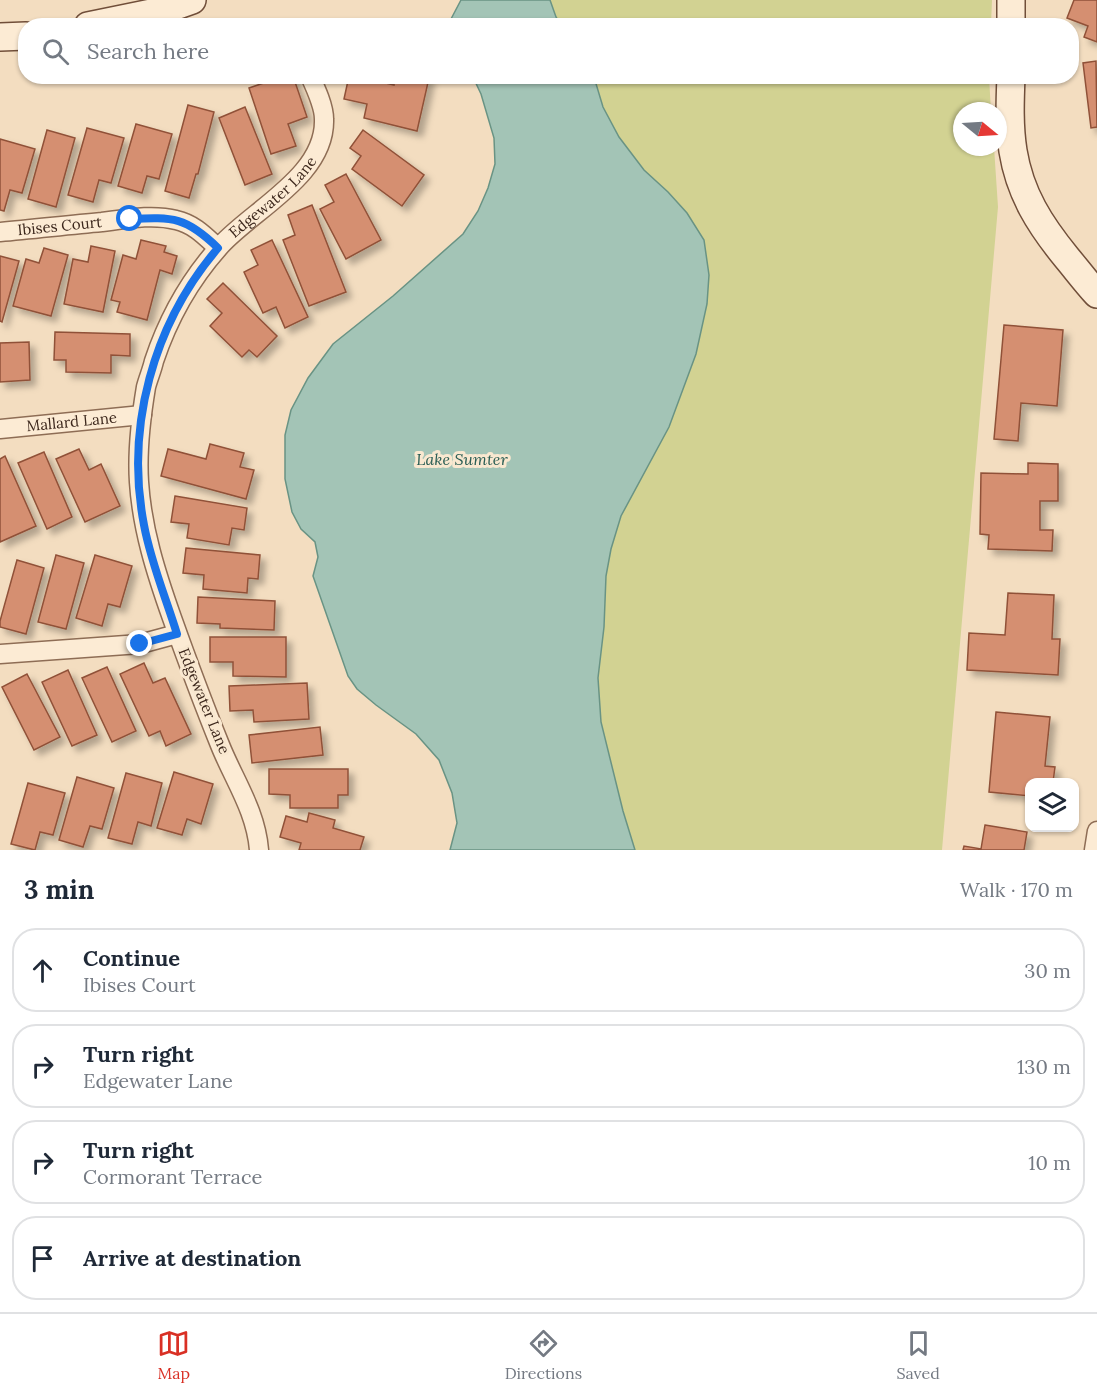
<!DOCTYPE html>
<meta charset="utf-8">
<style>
body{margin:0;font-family:Lora,serif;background:#f6f6f7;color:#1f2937}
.controls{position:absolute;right:18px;bottom:18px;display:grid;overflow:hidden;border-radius:12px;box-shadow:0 2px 4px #0004}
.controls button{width:54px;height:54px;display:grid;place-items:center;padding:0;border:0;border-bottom:2px solid #e0e1e3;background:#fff;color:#1f2937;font:30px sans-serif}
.compass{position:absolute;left:953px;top:102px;width:54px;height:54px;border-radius:50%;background:#fff;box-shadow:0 2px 4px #0004;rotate:108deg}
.stop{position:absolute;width:18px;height:18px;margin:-14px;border:4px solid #1a73e8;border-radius:50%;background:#fff}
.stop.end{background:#1a73e8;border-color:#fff;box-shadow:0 2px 6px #0008}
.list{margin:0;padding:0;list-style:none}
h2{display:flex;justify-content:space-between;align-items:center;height:78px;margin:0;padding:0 24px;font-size:26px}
h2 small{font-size:20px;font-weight:400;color:#747a83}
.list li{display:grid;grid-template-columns:39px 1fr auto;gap:18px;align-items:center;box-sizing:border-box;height:84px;margin:0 12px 12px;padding:0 12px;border:2px solid #e0e1e3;border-radius:24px}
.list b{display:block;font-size:22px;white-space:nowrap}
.list p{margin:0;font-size:20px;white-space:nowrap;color:#747a83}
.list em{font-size:20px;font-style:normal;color:#747a83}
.icon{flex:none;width:33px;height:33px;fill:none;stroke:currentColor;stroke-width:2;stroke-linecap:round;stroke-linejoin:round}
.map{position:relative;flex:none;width:1097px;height:850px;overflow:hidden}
.search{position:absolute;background:#fff;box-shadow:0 2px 4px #0004;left:18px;right:18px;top:18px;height:66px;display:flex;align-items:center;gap:15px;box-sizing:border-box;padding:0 21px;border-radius:24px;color:#747a83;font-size:22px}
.sheet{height:462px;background:#fff}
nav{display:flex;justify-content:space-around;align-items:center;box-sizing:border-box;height:84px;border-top:2px solid #e0e1e3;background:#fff;font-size:16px;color:#747a83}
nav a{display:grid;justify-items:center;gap:3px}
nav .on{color:#d93025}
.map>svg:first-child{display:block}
.green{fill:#d2d292}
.water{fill:#a3c4b6;stroke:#699384;stroke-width:1.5}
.building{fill:#d58f71;stroke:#905138;stroke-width:1.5;filter:url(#shadow)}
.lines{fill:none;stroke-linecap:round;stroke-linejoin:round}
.street-casing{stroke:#8e6d55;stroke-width:21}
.secondary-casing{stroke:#704e39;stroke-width:30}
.street{stroke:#fcebd4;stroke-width:18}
.secondary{stroke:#fcebd4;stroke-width:27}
.route{stroke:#1a73e8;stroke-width:8}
.labels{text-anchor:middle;stroke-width:6;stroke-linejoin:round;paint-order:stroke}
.street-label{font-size:15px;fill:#3c271c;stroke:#f9e8d0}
.water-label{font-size:16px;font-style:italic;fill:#295d54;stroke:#f9e8d0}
</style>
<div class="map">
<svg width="1097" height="850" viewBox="0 0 1097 850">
<defs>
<filter id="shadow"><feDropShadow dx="5.5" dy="5.5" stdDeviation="3" flood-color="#0004"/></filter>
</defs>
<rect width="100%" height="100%" fill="#f3ddc0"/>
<!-- green -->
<g class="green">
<path d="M550,0h442l-1,25 -429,1 -6,-9z"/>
<path d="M594,77h395l2,34h-29v36h32l4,60 -56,643h-307l-12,-39 -22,-89 -3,-44 6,-51 2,-51 5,-27 10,-33 48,-89 27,-73 11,-50 -20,-91 -19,-21 -24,-22 -25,-33 -16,-30z"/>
</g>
<!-- water -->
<g class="water">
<path d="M461,0h89l6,17 5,8h-108l-2,-6z"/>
<path d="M473,77h121l9,30 16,30 25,33 24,22 19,21 17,27 5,35 -2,29 -11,50 -27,73 -48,89 -10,33 -5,27 -2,51 -6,51 3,44 22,89 12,39h-185l7,-27 -5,-30 -13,-33 -23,-26 -40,-29 -19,-16 -9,-13 -35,-100 5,-19 -3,-15 -14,-13 -9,-17 -7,-33v-44l6,-25 17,-32 25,-34 60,-48 70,-62 15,-23 10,-23 7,-24 -1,-26 -13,-44z"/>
</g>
<!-- building -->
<g class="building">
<path d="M1074,0h23v42l-13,-5 4,-11 -21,-8z"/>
<path d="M1096,61l1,66 -6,1 -8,-65z"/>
<path d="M284,76h9l14,41 -19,7 8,22 -25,8 -22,-66z"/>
<path d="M349,76h8l37,9 1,-9h27l7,2 -12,53 -53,-13 3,-14 -23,-5z"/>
<path d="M188,105l26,7 -16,62h-2l-7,24 -24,-7z"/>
<path d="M245,107l27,67 -27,11 -26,-67z"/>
<path d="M136,124l36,10 -13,45 -12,-3 -5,17 -24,-7z"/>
<path d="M87,128l37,10 -13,45 -12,-3 -6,22 -25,-7z"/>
<path d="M47,130l28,8 -19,69 -28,-8z"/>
<path d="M363,130l61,45 -22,31 -50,-37 9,-13 -11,-8z"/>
<path d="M0,139l35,10 -13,44 -12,-3 -6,21 -4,-1z"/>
<path d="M346,174l35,66 -35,19 -26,-50 14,-7 -9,-17z"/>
<path d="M312,205l34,87 -37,14 -26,-66 12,-5 -7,-20z"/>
<path d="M141,240l25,6 -2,6 13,4 -5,18 -12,-4 -13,50 -30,-8 3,-10 -9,-2 12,-45 13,4z"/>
<path d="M272,240l36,77 -23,11 -9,-21 -13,6 -19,-41 14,-7 -7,-15z"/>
<path d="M91,246l24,5 -12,61 -39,-8 9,-45 15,3z"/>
<path d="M44,248l24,7 -17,61 -38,-10 13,-47 13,4z"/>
<path d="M0,256l19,5 -17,61 -2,-1z"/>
<path d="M223,283l54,53 -20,21 -8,-7 -7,7 -32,-31 12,-13 -15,-14z"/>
<path d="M1004,325l59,5 -6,76 -36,-3 -3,38 -24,-2z"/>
<path d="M55,332l75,2v22l-19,-1v18l-45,-1v-12h-12z"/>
<path d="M29,342l1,38 -30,2v-39z"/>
<path d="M210,444l34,9 -4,14 14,3 -8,29 -85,-23 7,-27 38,10z"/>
<path d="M79,449l10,21 12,-6 19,42 -35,16 -29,-63z"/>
<path d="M44,452l28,65 -25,12 -29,-66z"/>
<path d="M5,456l31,70 -36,16v-83z"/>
<path d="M1028,463l30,1v37h-18v29h13l-1,21 -64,-2 1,-14 -9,-1 1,-61 47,1z"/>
<path d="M175,496l72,12 -3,22 -12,-2 -3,17 -42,-7 2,-14 -18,-2z"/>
<path d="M186,548l74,7 -2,24 -10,-1 -1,15 -44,-4 1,-14 -21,-2z"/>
<path d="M56,555l28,8 -18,66 -28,-7z"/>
<path d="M95,555l37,11 -12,41 -12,-3 -6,22 -26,-8z"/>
<path d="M17,560l27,8 -18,66 -26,-7v-6z"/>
<path d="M1008,593l46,2 -2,44h8l-2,36 -91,-5 2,-37 36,2z"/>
<path d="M198,597l77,4 -1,29 -54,-2v-4l-23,-1z"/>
<path d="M210,637h76v40l-53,-1v-14h-23z"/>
<path d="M144,663l9,20 12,-5 26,56 -25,12 -6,-15 -11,5 -29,-62z"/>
<path d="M107,667l29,64 -24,11 -30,-64z"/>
<path d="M68,670l29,65 -25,11 -30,-64z"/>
<path d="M27,674l33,63 -26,13 -32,-63z"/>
<path d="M307,683l2,36 -55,3 -1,-12 -23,1 -1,-25z"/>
<path d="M996,712l54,5 -5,49 10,1 -2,15h-23v14l-41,-4z"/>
<path d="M320,727l3,28 -71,8 -3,-28z"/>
<path d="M269,769h79v26h-10v13h-48v-13l-21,-1z"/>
<path d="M174,772l39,12 -12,40 -14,-5 -5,16 -25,-7z"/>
<path d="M126,773l36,10 -11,43 -13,-4 -6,22 -24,-6z"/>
<path d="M77,777l37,11 -12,41 -12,-3 -7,21 -24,-7z"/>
<path d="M28,783l37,10 -12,42 -13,-3 -5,18 -24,-6z"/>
<path d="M309,813l26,7 -2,8 31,9 -4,13h-61l2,-7 -21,-6 6,-21 21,6z"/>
<path d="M985,825l42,7 -3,18h-61l1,-4 17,3z"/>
</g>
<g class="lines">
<!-- street casing -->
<g class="street-casing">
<g id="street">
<path id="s1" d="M0,232c34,-3 68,-7 102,-10 24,-3 51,-8 74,-2 18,4 29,16 42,28"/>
<path id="s2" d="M0,429l142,-14"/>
<path d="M0,654l140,-10 37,-10"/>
<path id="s3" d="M259,850c-3,-39 -25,-70 -39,-105 -17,-42 -33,-85 -48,-127 -16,-45 -30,-89 -33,-136 -2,-30 2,-65 7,-95 2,-8 6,-17 8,-26 14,-42 37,-83 67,-116 33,-36 105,-70 103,-126 0,-13 -8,-30 -14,-43"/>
<path d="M1094,850l3,-19"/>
</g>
</g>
<!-- secondary casing -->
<g class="secondary-casing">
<g id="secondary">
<path d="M88,26l73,-15 31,-11"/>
<path d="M1011,26v-26"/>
<path d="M0,37l26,-1"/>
<path d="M1011,76c-1,25 -2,50 2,75 7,43 27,74 54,107 10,12 19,24 30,36"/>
</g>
</g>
<!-- street -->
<use href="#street" class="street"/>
<!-- secondary -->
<use href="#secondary" class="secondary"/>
</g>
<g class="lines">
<!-- route -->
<path class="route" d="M130,219c44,-2 56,-2 88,29 -65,76 -93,179 -74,277 7,38 22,73 33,109l-37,10"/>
</g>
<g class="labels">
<!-- street labels -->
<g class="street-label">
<text dy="5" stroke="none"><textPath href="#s3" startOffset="717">Edgewater Lane</textPath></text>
<text dy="5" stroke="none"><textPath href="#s1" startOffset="60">Ibises Court</textPath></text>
<text dy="5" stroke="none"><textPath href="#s2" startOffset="72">Mallard Lane</textPath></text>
<text transform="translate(204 701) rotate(68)" y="5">Edgewater Lane</text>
</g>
<!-- water labels -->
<g class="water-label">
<text x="462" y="465">Lake Sumter</text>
</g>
</g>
</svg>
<div class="controls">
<button><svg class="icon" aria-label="layers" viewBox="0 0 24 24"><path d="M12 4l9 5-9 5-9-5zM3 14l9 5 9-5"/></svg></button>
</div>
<svg class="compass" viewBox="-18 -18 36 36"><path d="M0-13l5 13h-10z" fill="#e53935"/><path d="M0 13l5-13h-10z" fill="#747a83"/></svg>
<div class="stop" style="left:130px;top:219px"></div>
<div class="stop end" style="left:140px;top:644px"></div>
<div class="search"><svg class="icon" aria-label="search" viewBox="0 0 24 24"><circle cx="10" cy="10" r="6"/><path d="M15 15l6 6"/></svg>Search here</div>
</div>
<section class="sheet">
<h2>3 min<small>Walk · 170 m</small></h2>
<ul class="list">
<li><svg class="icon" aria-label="ahead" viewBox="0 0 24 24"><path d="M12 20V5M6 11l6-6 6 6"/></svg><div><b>Continue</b><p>Ibises Court</p></div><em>30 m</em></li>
<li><svg class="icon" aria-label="right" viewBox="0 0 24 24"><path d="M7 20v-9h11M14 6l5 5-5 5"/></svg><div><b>Turn right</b><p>Edgewater Lane</p></div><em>130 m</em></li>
<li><svg class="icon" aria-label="right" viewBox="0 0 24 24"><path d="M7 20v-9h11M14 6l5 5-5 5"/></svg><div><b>Turn right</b><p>Cormorant Terrace</p></div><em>10 m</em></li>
<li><svg class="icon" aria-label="arrive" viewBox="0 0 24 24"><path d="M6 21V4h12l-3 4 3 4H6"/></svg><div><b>Arrive at destination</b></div></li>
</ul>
</section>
<nav>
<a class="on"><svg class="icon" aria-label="map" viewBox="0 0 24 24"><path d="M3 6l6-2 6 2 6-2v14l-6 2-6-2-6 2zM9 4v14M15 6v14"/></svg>Map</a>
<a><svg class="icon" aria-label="directions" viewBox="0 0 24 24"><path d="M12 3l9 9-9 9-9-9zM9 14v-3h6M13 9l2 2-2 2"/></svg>Directions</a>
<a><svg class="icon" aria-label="saved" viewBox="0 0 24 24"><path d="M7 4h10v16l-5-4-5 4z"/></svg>Saved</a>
</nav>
